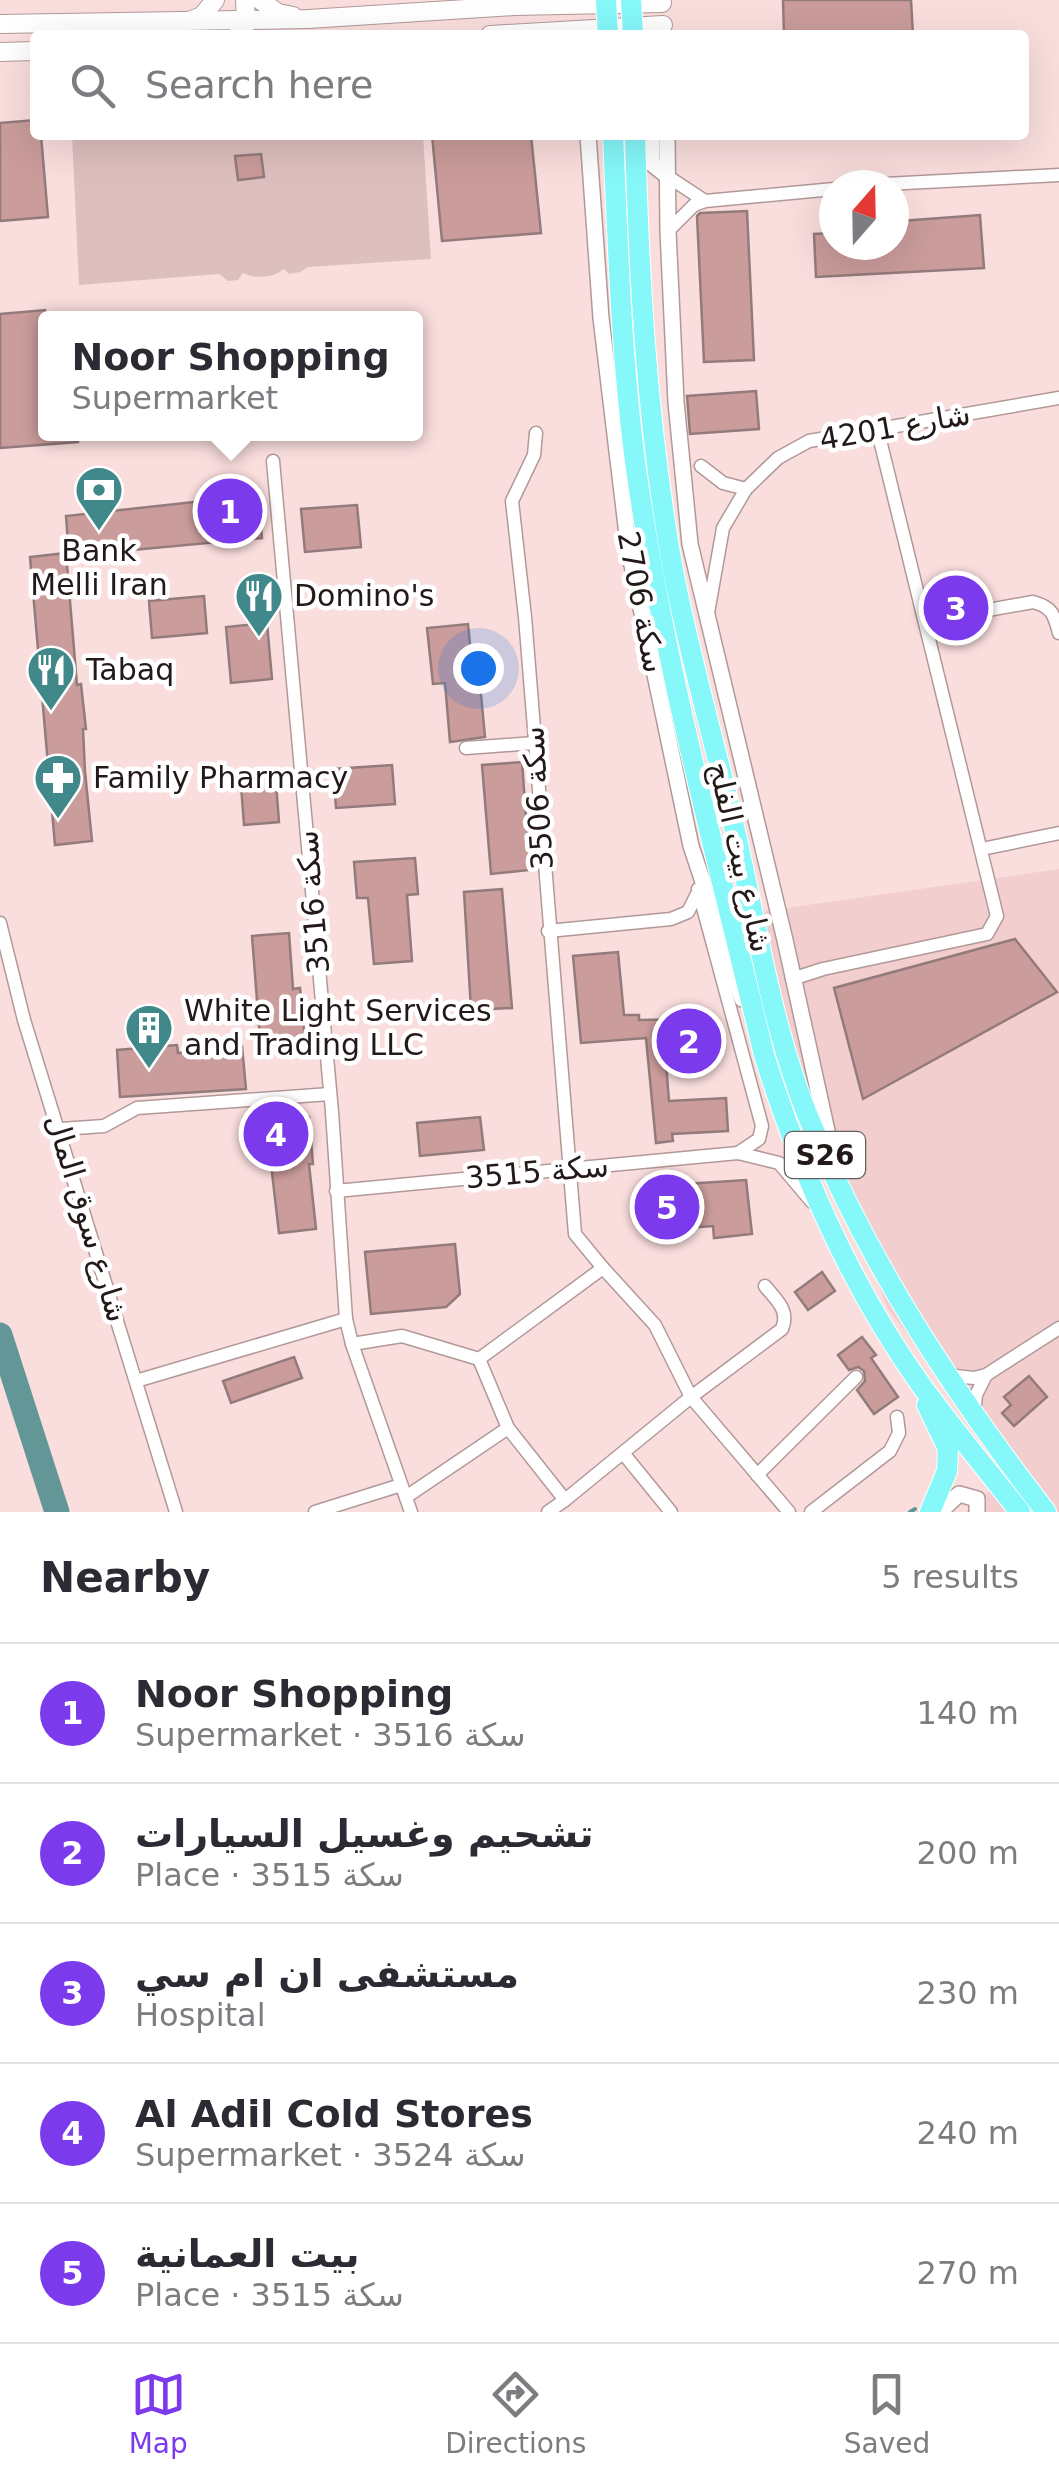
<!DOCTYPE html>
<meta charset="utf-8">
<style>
body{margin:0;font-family:"DejaVu Sans",Cairo,sans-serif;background:#f2f2f3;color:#2b2b33}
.compass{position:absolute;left:819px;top:170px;width:90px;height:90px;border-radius:50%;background:#fff;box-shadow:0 10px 40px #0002;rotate:20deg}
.you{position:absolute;left:478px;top:668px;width:35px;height:35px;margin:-25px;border:8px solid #fff;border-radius:50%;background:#1a73e8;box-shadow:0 0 0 15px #1a73e833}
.badge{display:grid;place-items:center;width:65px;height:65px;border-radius:50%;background:#7c3aed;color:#fff;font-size:32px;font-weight:700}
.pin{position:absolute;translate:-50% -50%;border:5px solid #fff;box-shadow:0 2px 10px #0006}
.popup{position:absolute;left:38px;top:311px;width:385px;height:130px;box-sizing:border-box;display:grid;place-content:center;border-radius:10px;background:#fff;filter:drop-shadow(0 2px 8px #0005);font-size:32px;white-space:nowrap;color:#7c7c81}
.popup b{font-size:38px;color:#2b2b33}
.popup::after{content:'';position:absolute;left:50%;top:100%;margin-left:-20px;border:20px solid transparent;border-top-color:#fff}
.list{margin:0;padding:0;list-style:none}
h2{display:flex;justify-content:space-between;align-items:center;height:130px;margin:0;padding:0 40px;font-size:42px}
h2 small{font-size:32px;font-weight:400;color:#7c7c81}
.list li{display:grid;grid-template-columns:65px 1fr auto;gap:30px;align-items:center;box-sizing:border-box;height:140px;padding:0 40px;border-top:2px solid #e1e1e2}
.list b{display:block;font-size:38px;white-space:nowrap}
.list p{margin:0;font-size:32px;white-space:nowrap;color:#7c7c81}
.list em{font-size:32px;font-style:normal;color:#7c7c81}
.icon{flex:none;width:55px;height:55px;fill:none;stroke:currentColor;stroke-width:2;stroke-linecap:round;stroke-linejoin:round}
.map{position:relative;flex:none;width:1059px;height:1512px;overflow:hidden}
.search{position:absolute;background:#fff;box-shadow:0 10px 40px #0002;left:30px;right:30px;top:30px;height:110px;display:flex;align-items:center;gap:25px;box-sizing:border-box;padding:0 35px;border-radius:10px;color:#7c7c81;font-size:38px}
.sheet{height:830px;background:#fff}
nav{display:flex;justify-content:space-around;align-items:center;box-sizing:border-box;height:140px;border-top:2px solid #e1e1e2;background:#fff;font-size:28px;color:#7c7c81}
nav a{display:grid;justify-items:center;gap:5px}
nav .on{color:#7c3aed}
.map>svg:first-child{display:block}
.built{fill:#f2cece}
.green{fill:#debfbf}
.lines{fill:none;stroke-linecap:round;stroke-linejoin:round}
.stream{stroke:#639797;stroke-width:4}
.river{stroke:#639797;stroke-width:25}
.building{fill:#ca9c9b;stroke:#947b7b;stroke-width:2.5}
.minor-casing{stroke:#b29998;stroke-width:15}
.tertiary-casing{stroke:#b29998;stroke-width:18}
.secondary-casing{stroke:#b29998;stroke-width:20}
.primary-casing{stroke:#fff;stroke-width:22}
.minor{stroke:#fff;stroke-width:12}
.tertiary{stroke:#fff;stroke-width:15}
.secondary{stroke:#fff;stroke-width:18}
.primary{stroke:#86f8fa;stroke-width:20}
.primary-bridge-casing{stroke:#fff;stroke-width:22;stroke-linecap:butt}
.primary-bridge{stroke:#86f8fa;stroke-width:20}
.labels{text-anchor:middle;stroke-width:9;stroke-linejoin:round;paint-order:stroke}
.shield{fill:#fff;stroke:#655e5e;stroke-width:2.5}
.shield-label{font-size:28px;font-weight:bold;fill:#231919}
.street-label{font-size:30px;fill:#231919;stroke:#fff}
.poi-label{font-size:30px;fill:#231919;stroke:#fff;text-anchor:start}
</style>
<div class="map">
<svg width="1059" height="1512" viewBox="0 0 1059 1512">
<rect width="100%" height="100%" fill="#f9dedd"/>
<!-- built -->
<path class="built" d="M1059,869v643h-94l45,-39 -123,-166 -90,-245 -38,-150z"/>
<!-- green -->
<path class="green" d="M72,135h351l8,124 -123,8 -8,5 -11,2 -5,-5c-10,9 -30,10 -41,4l-5,7 -10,1 -9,-7 -140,11z"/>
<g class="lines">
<!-- stream -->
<path class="stream" d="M910,1512l5,-3"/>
<!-- river -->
<path class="river" d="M0,1335l57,177"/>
</g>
<!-- building -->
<g class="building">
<path d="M783,0h128l2,35h-129z"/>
<path d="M35,120v15h6l7,82 -48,4v-98z"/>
<path d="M432,135h99l10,98 -99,8z"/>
<path d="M261,154l3,23 -26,3 -3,-24z"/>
<path d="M747,211l7,149 -50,2 -7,-146 3,-3z"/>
<path d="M980,215l4,53 -168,9 -2,-43 20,-1v12h60v-15h8l-1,-9z"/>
<path d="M45,310v124h33v8l-78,6v-134z"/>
<path d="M756,391l3,38 -69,5 -3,-38z"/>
<path d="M258,495l4,43 -193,18 -3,-40z"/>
<path d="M357,505l4,42 -56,5 -4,-43z"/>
<path d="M66,553l11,132 4,-1 5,45h-3l2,43 7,69 -37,4 -25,-288z"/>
<path d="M204,596l3,37 -55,5 -3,-37z"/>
<path d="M267,623l5,56 -41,4 -5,-56z"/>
<path d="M468,624l6,60h6l5,53 -35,5 -5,-59 -12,1 -6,-56z"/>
<path d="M522,762l8,108 -39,4 -9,-109z"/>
<path d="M392,765l3,39 -59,4 -3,-39z"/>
<path d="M275,770l4,52 -35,3 -4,-53z"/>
<path d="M415,858l3,36 -11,1 5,66 -38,3 -6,-66h-11l-3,-36z"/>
<path d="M502,889l10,119 -41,2 -7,-118z"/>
<path d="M289,933l4,56 7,-1 6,60 -45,4 -9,-116z"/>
<path d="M1015,939l42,53 -194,107 -29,-111z"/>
<path d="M618,952l6,63h15v5l61,-1 1,14 -5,1 2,28 -32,1 3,38 57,-3 2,33 -56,3 1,7 -17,2 -10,-105 -65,5 -8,-87z"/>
<path d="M177,1045l1,8 64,-7 4,43 -126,8 -3,-47z"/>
<path d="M309,1117l4,47h-4l7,65 -37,4 -13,-112z"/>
<path d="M480,1117l4,33 -64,6 -3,-33z"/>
<path d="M746,1180l6,54 -38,4 -1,-12 -72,5 -3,-44z"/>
<path d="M455,1244l5,50 -14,13 -75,7 -6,-62z"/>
<path d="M822,1272l13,19 -27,19 -13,-18z"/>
<path d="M862,1337l14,18 -5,3 27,39 -24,17 -17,-24 8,-9 -1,-10 -6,-4 -9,3 -11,-15z"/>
<path d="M294,1357l8,21 -71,25 -8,-22z"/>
<path d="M1029,1376l18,21 -33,29 -12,-13 9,-8 -7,-8z"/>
</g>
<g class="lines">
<!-- minor casing -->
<g class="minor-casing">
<g id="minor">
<path d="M667,176l38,25"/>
<path d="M866,185l193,-10"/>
<path d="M668,231l26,-26 11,-4 129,-12"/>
<path d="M273,461l59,651 14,207 6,25 59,168"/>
<path d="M701,466l22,17 23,6 32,-31 31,-17 250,-43"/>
<path d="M708,613l15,-85 23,-39"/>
<path d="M927,621l106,-19c19,5 21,12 26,31"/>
<path d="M466,748l68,-5"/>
<path d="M982,849l77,-16"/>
<path d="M698,889l64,237 -3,13 -21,14"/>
<path d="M0,923l24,97 152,492"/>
<path d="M548,931l123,-12 17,-7 9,-18"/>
<path d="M792,979l31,-10 164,-35 10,-18 -119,-484"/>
<path d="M61,1129l43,-3 33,-18 193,-14"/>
<path d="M336,1191l402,-38 41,10 33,39"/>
<path d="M603,1268l52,57 36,72 98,115"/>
<path d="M352,1344l50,-8 77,23 124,-91 -28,-34 -50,-617 -13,-116 22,-46 2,-22"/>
<path d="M946,1375l28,3 12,-3 73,-47"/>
<path d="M136,1381l210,-62"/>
<path d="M974,1415l2,-20 10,-20"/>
<path d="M508,1428l57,72 126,-103 91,-68c8,-19 -6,-29 -17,-43"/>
<path d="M623,1453l48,59"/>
<path d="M757,1475l99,-98"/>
<path d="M406,1497l102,-69 -29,-69"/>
<path d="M315,1512l86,-27"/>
<path d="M548,1512l17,-12"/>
<path d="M811,1512l79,-61 9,-18 -2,-16"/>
</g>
</g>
<!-- tertiary casing -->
<g class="tertiary-casing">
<g id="tertiary">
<path d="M588,135l13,183 28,233 62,295 51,153"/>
<path d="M652,135v29l15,12"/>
<path d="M667,135l1,96 8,171 14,142 95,396 48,218"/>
<path d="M940,1512l19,-18 18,5v13"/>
</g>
</g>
<!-- secondary casing -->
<g class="secondary-casing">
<g id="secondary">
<path d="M260,0l18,13 15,3"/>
<path d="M189,21l13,-5 13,-16"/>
<path d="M0,24l308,-5 206,-13 148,-3"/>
<path d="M237,35l9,-10 -1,-25"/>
<path d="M490,35l173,-10"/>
<path d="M0,52l35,-1"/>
</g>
</g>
<!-- primary casing -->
<g class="primary-casing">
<g id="primary">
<path d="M613,135c5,111 8,223 23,334 28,197 82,392 128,586 36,115 87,232 157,330 32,44 66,85 99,127"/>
<path d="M635,135c4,146 12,291 38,435 17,89 43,177 63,265 22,97 37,199 76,291 59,141 141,265 234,386"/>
<path d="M927,1405l21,44 -1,22 -17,41"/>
</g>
</g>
<!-- minor -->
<use href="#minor" class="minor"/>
<!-- tertiary -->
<use href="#tertiary" class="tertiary"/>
<!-- secondary -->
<use href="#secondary" class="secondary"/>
<!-- primary -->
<use href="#primary" class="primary"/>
<!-- primary-bridge casing -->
<g class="primary-bridge-casing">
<g id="primary-bridge">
<path d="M606,0l2,35"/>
<path d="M631,0l2,35"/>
</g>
</g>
<!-- primary-bridge -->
<use href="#primary-bridge" class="primary-bridge"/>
</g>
<!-- icons -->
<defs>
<g id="bank-pin" transform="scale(2.5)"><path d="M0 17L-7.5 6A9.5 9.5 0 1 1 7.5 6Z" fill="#408889" stroke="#fff"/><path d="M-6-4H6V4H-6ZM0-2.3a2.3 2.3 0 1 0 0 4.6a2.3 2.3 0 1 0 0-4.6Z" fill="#fff"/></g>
<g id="restaurant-pin" transform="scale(2.5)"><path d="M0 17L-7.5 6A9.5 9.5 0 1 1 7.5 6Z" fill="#408889" stroke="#fff"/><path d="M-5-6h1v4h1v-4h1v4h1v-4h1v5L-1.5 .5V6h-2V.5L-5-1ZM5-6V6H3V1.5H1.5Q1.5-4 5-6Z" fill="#fff"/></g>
<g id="pharmacy-pin" transform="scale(2.5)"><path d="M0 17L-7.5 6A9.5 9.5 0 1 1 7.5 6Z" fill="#408889" stroke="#fff"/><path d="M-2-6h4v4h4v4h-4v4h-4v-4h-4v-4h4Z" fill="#fff"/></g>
<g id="building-pin" transform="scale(2.5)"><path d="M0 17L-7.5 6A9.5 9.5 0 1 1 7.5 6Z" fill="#408889" stroke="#fff"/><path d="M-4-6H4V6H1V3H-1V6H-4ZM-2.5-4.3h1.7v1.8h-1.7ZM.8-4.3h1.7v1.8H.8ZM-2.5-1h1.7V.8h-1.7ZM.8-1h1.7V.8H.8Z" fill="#fff"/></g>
</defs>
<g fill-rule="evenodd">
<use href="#bank-pin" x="99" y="490"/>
<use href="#restaurant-pin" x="259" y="596"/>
<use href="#restaurant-pin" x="51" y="670"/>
<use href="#pharmacy-pin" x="58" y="778"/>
<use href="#building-pin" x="149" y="1028"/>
</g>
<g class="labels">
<!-- shield labels -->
<rect class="shield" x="785" y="1132" width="80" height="46" rx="8"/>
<g class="shield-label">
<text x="825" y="1165">S26</text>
</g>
<!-- street labels -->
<g class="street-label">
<text transform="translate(895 427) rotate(-10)" y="10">شارع 4201</text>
<text transform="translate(641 602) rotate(79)" y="10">سكة 2706</text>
<text transform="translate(538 798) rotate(-94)" y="10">سكة 3506</text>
<text transform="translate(740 857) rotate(77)" y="10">شارع بيت الفلج</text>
<text transform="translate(313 902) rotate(-95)" y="10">سكة 3516</text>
<text transform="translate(537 1172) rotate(-5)" y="10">سكة 3515</text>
<text transform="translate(87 1218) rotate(73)" y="10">شارع سوق المال</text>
</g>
<!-- poi labels -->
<g class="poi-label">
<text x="99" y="561" text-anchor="middle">Bank<tspan x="99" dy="34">Melli Iran</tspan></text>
<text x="294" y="606">Domino's</text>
<text x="86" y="680">Tabaq</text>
<text x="93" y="788">Family Pharmacy</text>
<text x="184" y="1021">White Light Services<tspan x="184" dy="34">and Trading LLC</tspan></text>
</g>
</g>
</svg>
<svg class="compass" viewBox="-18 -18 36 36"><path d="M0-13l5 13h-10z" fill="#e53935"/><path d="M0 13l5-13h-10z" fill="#7c7c81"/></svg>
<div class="you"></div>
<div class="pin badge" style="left:230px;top:511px">1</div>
<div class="popup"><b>Noor Shopping</b>Supermarket</div>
<div class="pin badge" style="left:689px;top:1041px">2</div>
<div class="pin badge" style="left:956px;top:608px">3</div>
<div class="pin badge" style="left:276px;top:1134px">4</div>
<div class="pin badge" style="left:667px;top:1207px">5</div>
<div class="search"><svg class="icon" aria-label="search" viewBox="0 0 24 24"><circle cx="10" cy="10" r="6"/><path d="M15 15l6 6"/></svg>Search here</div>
</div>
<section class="sheet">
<h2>Nearby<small>5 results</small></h2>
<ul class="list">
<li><span class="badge">1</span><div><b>Noor Shopping</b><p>Supermarket · سكة 3516</p></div><em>140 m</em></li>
<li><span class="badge">2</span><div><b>تشحيم وغسيل السيارات</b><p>Place · سكة 3515</p></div><em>200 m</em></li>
<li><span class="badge">3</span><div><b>مستشفى ان ام سي</b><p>Hospital</p></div><em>230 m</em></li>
<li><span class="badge">4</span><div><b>Al Adil Cold Stores</b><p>Supermarket · سكة 3524</p></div><em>240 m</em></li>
<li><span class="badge">5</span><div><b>بيت العمانية</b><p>Place · سكة 3515</p></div><em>270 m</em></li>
</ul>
</section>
<nav>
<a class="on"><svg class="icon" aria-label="map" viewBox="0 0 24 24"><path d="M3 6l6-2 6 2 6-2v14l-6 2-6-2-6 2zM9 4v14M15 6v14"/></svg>Map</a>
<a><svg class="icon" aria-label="directions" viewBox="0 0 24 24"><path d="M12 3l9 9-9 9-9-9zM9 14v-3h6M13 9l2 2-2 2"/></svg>Directions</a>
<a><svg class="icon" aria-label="saved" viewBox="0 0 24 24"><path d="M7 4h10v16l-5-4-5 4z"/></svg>Saved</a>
</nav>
